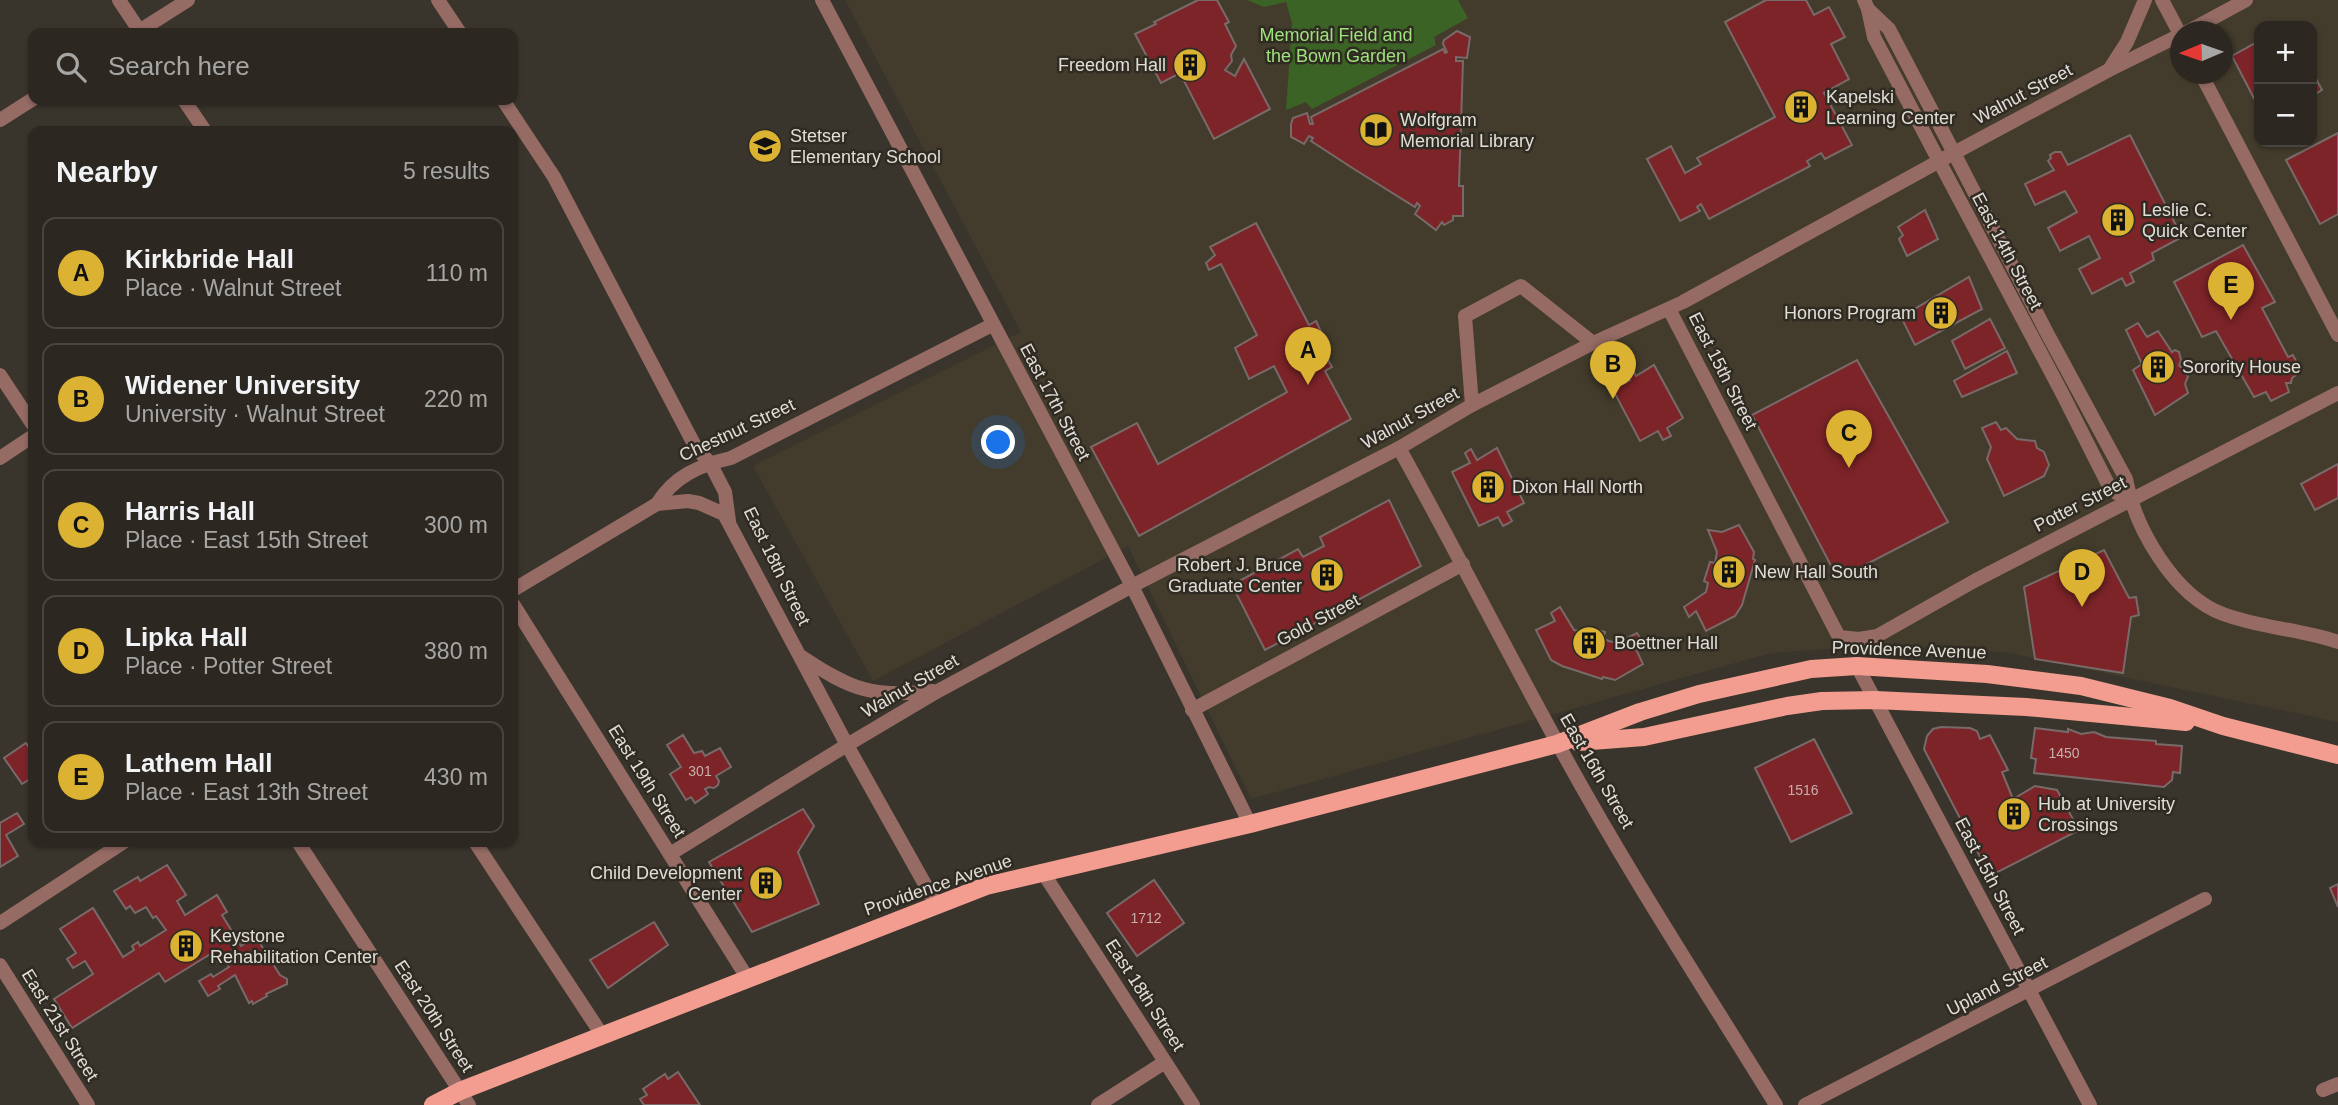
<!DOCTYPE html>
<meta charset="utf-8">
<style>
body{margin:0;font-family:Helvetica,sans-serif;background:#38342e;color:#f1f3f6}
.controls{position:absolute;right:21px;top:21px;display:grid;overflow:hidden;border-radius:14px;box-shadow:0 2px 5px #0004}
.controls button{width:63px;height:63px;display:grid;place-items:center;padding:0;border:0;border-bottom:2px solid #48443f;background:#2c2821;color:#f1f3f6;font:35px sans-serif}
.compass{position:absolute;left:2170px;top:21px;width:63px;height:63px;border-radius:50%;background:#2c2821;box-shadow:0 2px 5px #0004;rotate:268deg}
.you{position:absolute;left:999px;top:443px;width:24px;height:24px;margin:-18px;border:5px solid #fff;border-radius:50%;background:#1a73e8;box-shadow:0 0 0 10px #1a73e833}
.badge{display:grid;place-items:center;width:46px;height:46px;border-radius:50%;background:#dcb233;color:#111;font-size:23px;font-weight:700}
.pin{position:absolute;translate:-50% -58px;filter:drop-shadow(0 2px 4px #0008)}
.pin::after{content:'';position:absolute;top:37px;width:24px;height:21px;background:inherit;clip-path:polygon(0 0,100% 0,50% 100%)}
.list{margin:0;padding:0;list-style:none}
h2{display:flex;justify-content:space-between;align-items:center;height:91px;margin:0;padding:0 28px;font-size:30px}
h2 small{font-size:23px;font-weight:400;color:#a6a6a5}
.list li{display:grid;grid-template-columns:46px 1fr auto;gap:21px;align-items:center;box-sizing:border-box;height:112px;margin:0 14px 14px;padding:0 14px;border:2px solid #48443f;border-radius:14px}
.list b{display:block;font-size:26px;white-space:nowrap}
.list p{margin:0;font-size:23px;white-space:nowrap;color:#a6a6a5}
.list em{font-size:23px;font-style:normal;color:#a6a6a5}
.icon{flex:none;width:38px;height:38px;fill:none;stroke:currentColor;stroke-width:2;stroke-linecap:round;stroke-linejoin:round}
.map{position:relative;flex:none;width:2338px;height:1105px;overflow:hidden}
.search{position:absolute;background:#2c2821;box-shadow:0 2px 5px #0004;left:28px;top:28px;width:490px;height:77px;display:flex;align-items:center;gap:18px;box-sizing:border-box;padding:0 24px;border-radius:14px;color:#a6a6a5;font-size:26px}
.panel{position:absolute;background:#2c2821;box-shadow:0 2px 5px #0004;left:28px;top:126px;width:490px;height:721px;border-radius:14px}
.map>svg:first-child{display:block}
.built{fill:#433c2c;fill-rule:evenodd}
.green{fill:#3b6325}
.building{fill:#7d2428;stroke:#786a69;stroke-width:2}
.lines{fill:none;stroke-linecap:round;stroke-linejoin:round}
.minor{stroke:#956b64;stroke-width:14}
.tertiary{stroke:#956b64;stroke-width:14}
.primary{stroke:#f29d8f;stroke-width:18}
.labels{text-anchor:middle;stroke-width:5;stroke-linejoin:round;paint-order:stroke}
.number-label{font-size:14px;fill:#c7afab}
.park-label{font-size:18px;fill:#9de27b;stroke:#302b22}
.poi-label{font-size:18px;fill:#e0ddd7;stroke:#302b22;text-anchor:start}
.street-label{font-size:18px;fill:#e0ddd7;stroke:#302b22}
</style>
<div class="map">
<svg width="2338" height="1105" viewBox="0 0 2338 1105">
<rect width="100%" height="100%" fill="#3a352c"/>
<!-- built -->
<path class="built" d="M845,0h1493v722l-328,-69 -114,-9 -125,9 -520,146 -123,-253 -255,135 -120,-215 268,-134zM2259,26h53v116h-53zM2180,32h42v42h-42z"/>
<!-- green -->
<path class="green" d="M1247,0h211l10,18 -34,19 2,8 -124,64 -6,-7 -20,8 6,-87 -6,-21 -22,5z"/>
<!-- building -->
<g class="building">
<path d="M1198,0h19l12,22 -4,2 11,22 -5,9 1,6 -7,9 10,6 9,-17 26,50 -56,30 -34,-66 -19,10 -26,-49 21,-10 -2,-2z"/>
<path d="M1766,0h40l8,15 15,-8 16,30 -14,7 18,35 -25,14 28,52 -27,14 -4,-6 -14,8 3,5 -101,53 -8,-15 -4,3 3,4 -20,10 -33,-62 24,-13 14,27 16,-9 -4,-6 78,-41 -50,-95z"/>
<path d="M1457,31l13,6 -3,21 -11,-1v4h7l-4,125h4v30h-10v4l-9,5 -2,-3 -6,8 -21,-16 5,-8 -3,-3 -2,4 -61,-38 -43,-28 2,-3 -4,-2 -5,8 -13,-7v-13l2,-6 14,-5 3,11h3l-2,-7 132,-68 2,4 2,-1 -4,-8 1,-4z"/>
<path d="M2259,41v67l-27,-52z"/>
<path d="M2312,71l10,19 -10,6z"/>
<path d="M2338,133v81l-18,10 -34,-64z"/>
<path d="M2130,135l52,102 -30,16 2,7 -24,13 4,9 -8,4 -4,-8 -30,16 -13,-25 21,-11 -11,-22 -29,15 -12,-23 29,-16 -12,-21 -30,14 -10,-21 29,-14 -6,-9 3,-3 -1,-3 5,-3h6l7,13z"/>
<path d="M1925,210l13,29 -31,17 -8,-17 4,-4 -5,-8z"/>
<path d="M1256,223l53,102 7,-4 8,17 -6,4 14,25 -7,4 26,48 -212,117 -48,-89 46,-24 21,41 129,-72 -13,-26 -25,13 -14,-31 22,-13 -36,-71 -12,6 -3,-7 9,-8 -5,-8z"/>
<path d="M2243,245l32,57 -13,6 26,49 5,-2 8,16 -9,7 -1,5h-5l3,9 -18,9 -5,-9 -12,5 -38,-66 -14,6 -28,-55z"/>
<path d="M1969,277l13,32 -67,36 -14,-28z"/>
<path d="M1990,319l15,29 -40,21 -13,-28z"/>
<path d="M2138,323l9,14 11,-6 14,21 3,-2 4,2 2,8 -2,5 9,11 -3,8 3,9 -33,22 -22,-45 9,-6 -16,-34z"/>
<path d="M2007,351l10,22 -55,24 -8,-16z"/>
<path d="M1857,360l91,162 -110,57 -86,-164z"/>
<path d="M1630,365l6,11 18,-11 29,53 -16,10 4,8 -8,4 -5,-9 -18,10 -27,-51 17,-10 -5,-12z"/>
<path d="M1996,422l5,8 5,-2 11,11 18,2 2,7 7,4 5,13 -5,11 -40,20 -17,-37 4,-12 -9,-19z"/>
<path d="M1497,448l27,55 -17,9 5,9 -5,3 -4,2 -5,-9 -19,9 -27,-54 18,-9 -5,-10 6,-4 6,11z"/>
<path d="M2338,464v34l-23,12 -14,-26z"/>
<path d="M1389,500l32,66 -156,84 -33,-65 66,-36 5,8 21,-11 -4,-9z"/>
<path d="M1739,525l15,27 -1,7 2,1 -13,45 -7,11 -29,15 -10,-20 -7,6 -5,-10 22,-15 2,-9 -4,-2 6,-19 5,1 2,-11 -9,-22 14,2z"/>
<path d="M2104,550l25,48 7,-1 3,18 -8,2 -8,56 -88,-14 -11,-72z"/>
<path d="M1560,607l14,23 9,2 2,-5 20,5 -2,7 9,3 9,-1 16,-8 5,8 -8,4 9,19 -28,16 -12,-3 -1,2 -40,-13 -11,-6 -15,-30 19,-9 -4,-8z"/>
<path d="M1941,727l29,1 7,3 3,8 10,-4 18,35 -6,2 11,27 22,-13 22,4 22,40 -89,46 -66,-127 3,-13 6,-7z"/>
<path d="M2035,728l33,4v-3l13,5 13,-2 12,5 50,4v3l26,2 -2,27 -7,-1 -1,8 -8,7 -130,-14 2,-14 -5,-1z"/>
<path d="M683,735l11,18 8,-2 3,5 15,-8 11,19 -15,9 3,5 -1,4 -4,3 -5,-1 -4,2 3,5 -13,9 -4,-6 -5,3 -16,-26 11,-7 -14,-22z"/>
<path d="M1814,739l38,74 -61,29 -36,-74z"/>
<path d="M26,743l7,11v23l-11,7 -18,-26z"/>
<path d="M803,809l11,17 -16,26 21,52 -67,28 -43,-70z"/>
<path d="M17,813l7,11 -18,11 12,21 -18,11v-44z"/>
<path d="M167,865l19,30 -9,6 8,14 32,-20 10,17 -5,3 19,31 15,-9 24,38 7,4v5l-21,10 1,2 -14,8 -1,-3 -3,2 -14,-28 -17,11 2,3 -12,7 -9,-15 12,-7 2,3 16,-10 -5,-7 -5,4 -7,-11 -47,29 -6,-9 -87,55 -18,-29 39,-25 -8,-13 -12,7 -6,-9 9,-6 -16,-24 33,-21 30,49 11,-7 -2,-4 6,-4 2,4 26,-16 -10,-14 -3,2 -7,-11 -11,6 -5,-7 -4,3 -12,-18 24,-14 2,4z"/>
<path d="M1154,880l30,43 -47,33 -30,-43z"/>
<path d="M2338,884v23l-8,-19z"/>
<path d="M654,922l14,23 -60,43 -18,-28z"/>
<path d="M678,1072l22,33h-56l-4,-6 7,-4 -4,-6 22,-15 3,5z"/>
</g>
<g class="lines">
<!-- minor -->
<g class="minor">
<path d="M119,0l22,33"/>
<path d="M438,0l22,33"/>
<path d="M822,0l310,586 118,238"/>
<path d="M1864,0l4,9 6,28 65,124"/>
<path d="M1868,9l21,20 65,124"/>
<path d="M2187,32l59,-32"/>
<path d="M136,33l52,-33"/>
<path d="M2201,74l137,261"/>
<path d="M184,100l21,31"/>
<path d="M503,100l51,77 142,271 14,15 15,29 4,29"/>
<path d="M0,120l33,-21"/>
<path d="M1669,309l170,328 20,2 18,-3 99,-56 362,-187"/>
<path d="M0,375l33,50"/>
<path d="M1472,405l-7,-89 56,-30 72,57"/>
<path d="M1399,448c54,97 104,196 158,294 67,124 145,243 219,363"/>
<path d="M0,458l33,-22"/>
<path d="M657,504c17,-28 43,-39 74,-46l261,-133"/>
<path d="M513,604l235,375"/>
<path d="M1857,666l233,439"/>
<path d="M1192,710l271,-146"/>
<path d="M298,842l171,263"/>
<path d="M475,842l127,193"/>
<path d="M670,854l177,-109"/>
<path d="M1042,871l151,234"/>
<path d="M0,965l88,140"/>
<path d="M2323,1090l15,-6"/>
<path d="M1098,1105l67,-43"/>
<path d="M1805,1105l400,-206"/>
</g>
<!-- tertiary -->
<g class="tertiary">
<path d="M2162,0l18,34"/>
<path d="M2109,70l18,-28 18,-42"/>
<path d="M1954,153l93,180 79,146c9,49 48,117 97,135 37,14 78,15 115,28"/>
<path d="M1939,161l123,232 49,97 19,10"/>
<path d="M513,590l144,-86 31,-3 11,2 25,11 123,231 89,159"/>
<path d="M802,657c49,33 72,41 131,34"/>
<path d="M847,745l91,-54 194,-105 267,-138 73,-43 121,-62 90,-41 271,-149 155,-83 71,-35"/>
<path d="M0,923l124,-81"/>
</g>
<!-- primary -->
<g class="primary">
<path d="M1578,742l66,-5 143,-31 35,-5 53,-1 151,7 160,15"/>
<path d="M433,1105l27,-14 526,-205 264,-62 307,-80 83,-32 59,-18 112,-25 46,-3 130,8 94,12 89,22 53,18 115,29"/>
</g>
</g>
<!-- icons -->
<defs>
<g id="building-disc" transform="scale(1.75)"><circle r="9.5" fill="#dcb233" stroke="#302b22"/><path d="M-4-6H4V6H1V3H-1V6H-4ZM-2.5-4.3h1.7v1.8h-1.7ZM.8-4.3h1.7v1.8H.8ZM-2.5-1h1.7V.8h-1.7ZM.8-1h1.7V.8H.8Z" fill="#111"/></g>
<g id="library-disc" transform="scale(1.75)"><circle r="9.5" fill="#dcb233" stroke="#302b22"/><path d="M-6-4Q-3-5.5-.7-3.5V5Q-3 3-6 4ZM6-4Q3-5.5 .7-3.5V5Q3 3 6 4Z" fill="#111"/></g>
<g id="school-disc" transform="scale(1.75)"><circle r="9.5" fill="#dcb233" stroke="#302b22"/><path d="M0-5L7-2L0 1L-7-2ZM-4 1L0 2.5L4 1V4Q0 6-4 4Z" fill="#111"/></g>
</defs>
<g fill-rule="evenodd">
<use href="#building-disc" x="1190" y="65"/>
<use href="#building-disc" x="1801" y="107"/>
<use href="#library-disc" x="1376" y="130"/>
<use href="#school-disc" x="765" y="146"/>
<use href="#building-disc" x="2118" y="220"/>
<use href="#building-disc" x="1941" y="313"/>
<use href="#building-disc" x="2158" y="367"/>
<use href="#building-disc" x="1488" y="487"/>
<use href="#building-disc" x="1729" y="572"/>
<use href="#building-disc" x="1327" y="575"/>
<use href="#building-disc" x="1589" y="643"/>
<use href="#building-disc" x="2014" y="814"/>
<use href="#building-disc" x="766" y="883"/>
<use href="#building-disc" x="186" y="946"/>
</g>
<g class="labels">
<!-- number labels -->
<g class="number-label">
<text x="2064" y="758">1450</text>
<text x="700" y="776">301</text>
<text x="1803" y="795">1516</text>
<text x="1146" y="923">1712</text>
</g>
<!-- park labels -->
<g class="park-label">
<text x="1336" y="41">Memorial Field and<tspan x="1336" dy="21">the Bown Garden</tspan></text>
</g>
<!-- poi labels -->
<g class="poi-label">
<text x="1166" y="71" text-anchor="end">Freedom Hall</text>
<text x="1826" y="103">Kapelski<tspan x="1826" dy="21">Learning Center</tspan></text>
<text x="1400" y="126">Wolfgram<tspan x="1400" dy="21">Memorial Library</tspan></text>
<text x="790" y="142">Stetser<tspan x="790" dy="21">Elementary School</tspan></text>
<text x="2142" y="216">Leslie C.<tspan x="2142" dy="21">Quick Center</tspan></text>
<text x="1916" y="319" text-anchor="end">Honors Program</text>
<text x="2182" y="373">Sorority House</text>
<text x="1512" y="493">Dixon Hall North</text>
<text x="1302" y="571" text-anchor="end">Robert J. Bruce<tspan x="1302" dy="21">Graduate Center</tspan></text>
<text x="1754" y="578">New Hall South</text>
<text x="1614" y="649">Boettner Hall</text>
<text x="2038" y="810">Hub at University<tspan x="2038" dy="21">Crossings</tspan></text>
<text x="742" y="879" text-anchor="end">Child Development<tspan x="742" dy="21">Center</tspan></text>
<text x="210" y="942">Keystone<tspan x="210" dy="21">Rehabilitation Center</tspan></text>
</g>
<!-- street labels -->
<g class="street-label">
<text transform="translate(2023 94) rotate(-28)" y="6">Walnut Street</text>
<text transform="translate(2007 251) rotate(62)" y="6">East 14th Street</text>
<text transform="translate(1723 371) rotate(63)" y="6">East 15th Street</text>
<text transform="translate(1055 402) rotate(62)" y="6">East 17th Street</text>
<text transform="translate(1410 418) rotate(-29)" y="6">Walnut Street</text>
<text transform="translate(737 430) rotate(-25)" y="6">Chestnut Street</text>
<text transform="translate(2080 504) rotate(-27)" y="6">Potter Street</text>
<text transform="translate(777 566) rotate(64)" y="6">East 18th Street</text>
<text transform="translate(1318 620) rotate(-28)" y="6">Gold Street</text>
<text transform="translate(1909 650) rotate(2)" y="6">Providence Avenue</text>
<text transform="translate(910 686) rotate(-30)" y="6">Walnut Street</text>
<text transform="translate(1597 771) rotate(60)" y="6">East 16th Street</text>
<text transform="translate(647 781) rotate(58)" y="6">East 19th Street</text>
<text transform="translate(1990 876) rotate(62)" y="6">East 15th Street</text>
<text transform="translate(938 885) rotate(-19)" y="6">Providence Avenue</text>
<text transform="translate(1997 986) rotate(-27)" y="6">Upland Street</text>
<text transform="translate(1145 995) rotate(57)" y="6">East 18th Street</text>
<text transform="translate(434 1016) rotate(57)" y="6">East 20th Street</text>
<text transform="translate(60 1025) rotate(58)" y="6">East 21st Street</text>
</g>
</g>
</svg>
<div class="controls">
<button>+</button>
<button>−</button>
</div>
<svg class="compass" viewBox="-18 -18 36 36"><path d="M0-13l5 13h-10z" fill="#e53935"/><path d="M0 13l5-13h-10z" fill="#a6a6a5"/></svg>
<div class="you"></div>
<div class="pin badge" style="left:1308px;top:385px">A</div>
<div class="pin badge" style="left:1613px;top:399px">B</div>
<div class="pin badge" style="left:1849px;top:468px">C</div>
<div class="pin badge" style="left:2082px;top:607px">D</div>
<div class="pin badge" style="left:2231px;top:320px">E</div>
<div class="search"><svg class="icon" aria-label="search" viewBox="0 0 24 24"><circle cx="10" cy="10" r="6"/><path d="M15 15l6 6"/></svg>Search here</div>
<section class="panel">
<h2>Nearby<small>5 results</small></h2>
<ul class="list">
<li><span class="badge">A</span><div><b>Kirkbride Hall</b><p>Place · Walnut Street</p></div><em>110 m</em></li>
<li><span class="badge">B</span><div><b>Widener University</b><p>University · Walnut Street</p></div><em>220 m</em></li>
<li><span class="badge">C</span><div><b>Harris Hall</b><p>Place · East 15th Street</p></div><em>300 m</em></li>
<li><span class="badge">D</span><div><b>Lipka Hall</b><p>Place · Potter Street</p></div><em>380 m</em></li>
<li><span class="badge">E</span><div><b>Lathem Hall</b><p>Place · East 13th Street</p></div><em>430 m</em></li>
</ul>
</section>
</div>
